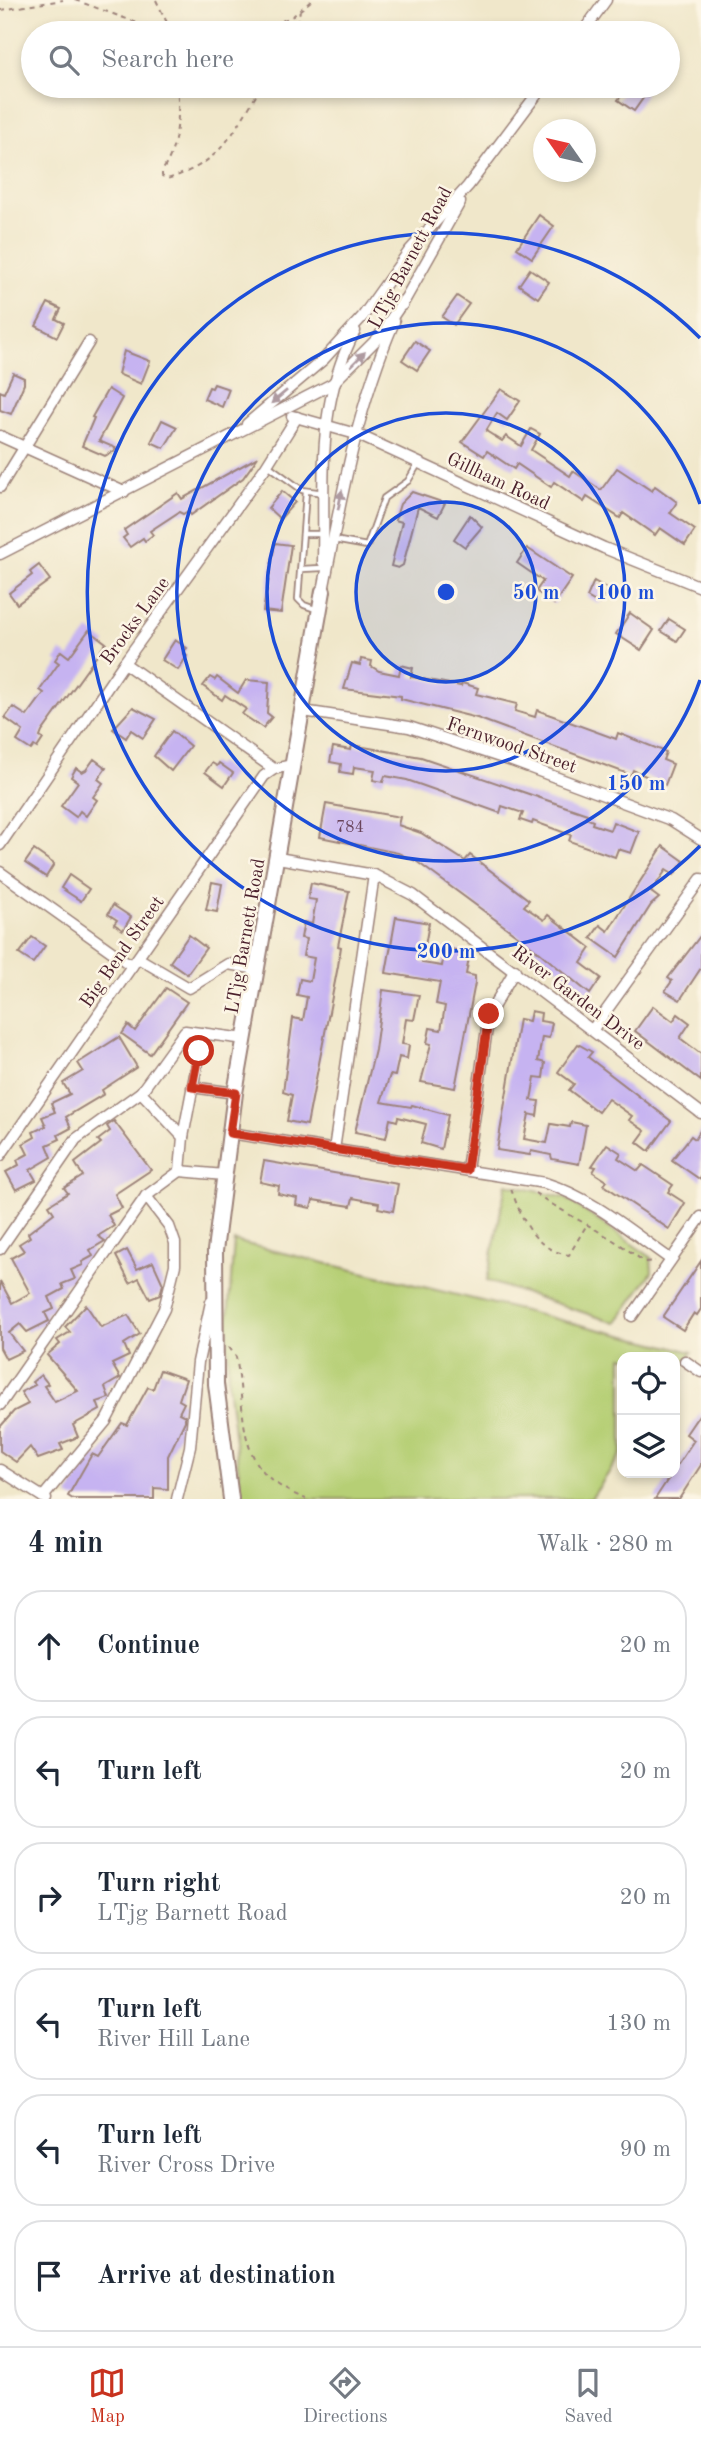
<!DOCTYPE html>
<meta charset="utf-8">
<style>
body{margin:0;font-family:"Old Standard TT",serif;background:#f2f2f3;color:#1f2937}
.controls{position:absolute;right:21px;bottom:21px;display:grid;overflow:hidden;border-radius:14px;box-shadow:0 4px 10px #0003}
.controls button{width:63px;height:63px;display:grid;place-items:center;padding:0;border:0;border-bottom:2px solid #e0e1e3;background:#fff;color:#1f2937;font:35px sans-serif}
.compass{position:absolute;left:533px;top:119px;width:63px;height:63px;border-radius:50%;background:#fff;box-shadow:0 4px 10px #0003;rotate:304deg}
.stop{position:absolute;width:21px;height:21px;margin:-16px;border:5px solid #c8321e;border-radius:50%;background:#fff}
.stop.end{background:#c8321e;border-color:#fff;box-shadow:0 2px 7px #0008}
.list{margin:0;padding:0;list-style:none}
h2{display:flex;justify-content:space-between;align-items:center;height:91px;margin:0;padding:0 28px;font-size:30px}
h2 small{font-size:23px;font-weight:400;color:#747a83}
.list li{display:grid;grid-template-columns:46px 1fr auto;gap:21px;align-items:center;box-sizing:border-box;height:112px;margin:0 14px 14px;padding:0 14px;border:2px solid #e0e1e3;border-radius:28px}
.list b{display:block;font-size:26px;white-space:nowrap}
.list p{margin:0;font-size:23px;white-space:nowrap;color:#747a83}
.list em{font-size:23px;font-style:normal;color:#747a83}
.icon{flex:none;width:38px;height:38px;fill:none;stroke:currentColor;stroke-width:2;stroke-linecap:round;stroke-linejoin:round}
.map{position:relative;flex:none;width:701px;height:1499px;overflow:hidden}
.search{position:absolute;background:#fff;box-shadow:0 4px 10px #0003;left:21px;right:21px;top:21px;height:77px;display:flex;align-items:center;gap:18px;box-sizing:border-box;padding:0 24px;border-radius:38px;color:#747a83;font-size:26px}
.sheet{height:847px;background:#fff}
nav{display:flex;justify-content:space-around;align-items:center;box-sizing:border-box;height:98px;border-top:2px solid #e0e1e3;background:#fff;font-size:19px;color:#747a83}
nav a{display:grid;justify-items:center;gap:4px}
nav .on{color:#c8321e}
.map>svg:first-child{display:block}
.green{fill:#b6cf74;stroke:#807750;stroke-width:2}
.building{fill:#c6b3f1}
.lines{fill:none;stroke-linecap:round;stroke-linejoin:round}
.lane-casing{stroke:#9d837a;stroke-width:8}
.street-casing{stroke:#9d837a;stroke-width:13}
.secondary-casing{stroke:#9d837a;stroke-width:18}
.path{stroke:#9d837a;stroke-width:2;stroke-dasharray:5 5;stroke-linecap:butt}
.lane{stroke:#fff;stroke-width:4.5}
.street{stroke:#fff;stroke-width:10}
.secondary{stroke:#fff;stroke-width:14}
.oneway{fill:#ae9aa0}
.route{stroke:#c8321e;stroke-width:9}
.ring{fill:none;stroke:#1d4ed8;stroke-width:3.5}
.labels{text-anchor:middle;stroke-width:5;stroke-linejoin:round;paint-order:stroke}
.number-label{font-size:16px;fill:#69445c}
.street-label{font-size:19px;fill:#4a1f2b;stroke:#fcf5e5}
.centre{fill:#1d4ed8;stroke:#fcf5e5;stroke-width:3.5}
.ring-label{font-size:21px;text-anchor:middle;font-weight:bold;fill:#1d4ed8;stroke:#fcf5e5;stroke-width:5;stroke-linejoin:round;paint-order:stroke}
</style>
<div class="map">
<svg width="701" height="1499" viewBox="0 0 701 1499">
<rect width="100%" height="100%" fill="#fcf5e5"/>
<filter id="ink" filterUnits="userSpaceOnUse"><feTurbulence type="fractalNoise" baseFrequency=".0143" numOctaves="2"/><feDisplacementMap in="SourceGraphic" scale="14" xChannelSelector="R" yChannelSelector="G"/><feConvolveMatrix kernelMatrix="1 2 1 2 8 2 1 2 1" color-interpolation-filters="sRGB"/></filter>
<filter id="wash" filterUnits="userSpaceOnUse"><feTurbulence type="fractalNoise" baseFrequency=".00686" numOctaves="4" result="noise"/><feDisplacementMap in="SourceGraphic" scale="28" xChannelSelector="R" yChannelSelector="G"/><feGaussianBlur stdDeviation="1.57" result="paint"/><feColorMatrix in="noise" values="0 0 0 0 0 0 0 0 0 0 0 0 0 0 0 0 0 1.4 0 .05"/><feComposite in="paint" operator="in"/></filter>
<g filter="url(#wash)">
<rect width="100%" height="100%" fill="#f0e7ca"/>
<!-- green -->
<g class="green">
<path d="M506,1184l59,14 86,59 1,15 -36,51 -129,-42z"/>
<path d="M234,1241l458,111 -17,25v-20h-53v96l-31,46h-349l-14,-116v-65z"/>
</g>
<g id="blocks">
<!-- building -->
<g class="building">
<path d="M628,86h6l12,8 -12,17 -16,-11z"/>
<path d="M539,215l15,11 -22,32 -15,-10z"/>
<path d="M530,269l19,13 -11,16 -19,-13z"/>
<path d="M457,296l12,8 -15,21 -12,-8z"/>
<path d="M48,303l13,6 -5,10 8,4 -7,14 -21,-11z"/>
<path d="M415,341l15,10 -13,19 -15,-10z"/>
<path d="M124,351l26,10 -9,23 -23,-10z"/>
<path d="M13,373l11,5v6l-13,30 -11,-4v-19l4,2z"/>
<path d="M214,384l15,5 -7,18 -18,-8 5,-12 3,1z"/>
<path d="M108,389l14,9 -23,43 19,8 -13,7 -23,-10 12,-28 -2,-1z"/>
<path d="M501,389l19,12 -13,19 -10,-7 -11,18 16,10 4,-5 15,10 10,-17 9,5 -9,16 39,26 3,-5 28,19 16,-22 35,23 3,-5 22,16 -7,11 25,17 -10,15 -25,-17 -5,7 -32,-22 -3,5 -33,-21 -3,5 -30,-20 -3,5 -34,-23 -3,5 -27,-18 -3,5 -22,-14z"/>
<path d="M162,420l15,7 -13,21 -13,-6z"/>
<path d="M258,457l-15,21 -52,37 -3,-4 -5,3 -4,-2 -29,19 3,4 -8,6 -2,-3 -13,9 -7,-9 4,-3 -3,-5 54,-37 4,6z"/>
<path d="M282,491l13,11 -15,17 -12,-11z"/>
<path d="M412,492l33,11 -7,14 -20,-10 -15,58 -5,3 -7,-2 11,-44 -7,-2 5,-16z"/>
<path d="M470,515l12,12 -17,20 -11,-8z"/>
<path d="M275,543l16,2 -10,68 -18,-2z"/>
<path d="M527,548l45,30 -18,26 -18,-13 7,-10 -26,-18z"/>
<path d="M39,565l11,15 -33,24 -8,-11 23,-18 -2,-3z"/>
<path d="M594,581l14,8 -9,15 -12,-7z"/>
<path d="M630,613l24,17 -13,20 -25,-16z"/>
<path d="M669,619l16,10 -8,12 -16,-10z"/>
<path d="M89,630l17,13 -64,89 -2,5 3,2 -6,9 -3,-2 -3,4 -14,-9 6,-10 -18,-13 8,-11 14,9 17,-23 -4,-3 19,-27 -4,-3 6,-9 8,6z"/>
<path d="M175,640l12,8 -4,5 4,3 -9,14 -16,-10z"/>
<path d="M361,659l11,2 -1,5 8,5 20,4 2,-10 12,3 -2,9 50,9 1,-3 16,5 -2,6 41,10 -2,7 20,6 2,-7 79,29 2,-6 48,19 -3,8 10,4 -8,21 -32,-15 -2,5 -154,-57 -76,-19v-3l-57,-7 8,-26 8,2z"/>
<path d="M210,677l5,3 2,-3 21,16 8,-13 23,2 -2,31 5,4 -9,11 -21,-14 4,-5 -21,-14 -3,5 -19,-14z"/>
<path d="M133,707l23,12 -13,19 -12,-8 -5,8 -13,-9z"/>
<path d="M172,731l18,15 -19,25 -17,-15z"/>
<path d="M352,745l69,12 166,57 -1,4 7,3 -1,3 18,6 3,-8 26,10 -8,21 -13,-4 -3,8 -46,-16 2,-6 -38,-14 -1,3 -12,-4 3,-7 -21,-7 -2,7 -93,-33 -22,-4 -2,6 -10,-2 2,-10 -21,-3 -1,7 -13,-2 1,-8 -11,-2 3,-15 18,3z"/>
<path d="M94,759l12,9 -8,11 5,4 -10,14 4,3 -11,16 -6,-5 -4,6 -15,-11 17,-24 -7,-5 5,-9 6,4 4,-2z"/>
<path d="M212,763l5,3 2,-3 14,10 -9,13 -19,-14z"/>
<path d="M326,804l74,13 -2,8 23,8 44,28 5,-6 59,45 -5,6 20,14 4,-5 43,33 -10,15 20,15 -11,16 -56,-46 -118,-87 -18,-8 -78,-16z"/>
<path d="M663,846l21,15 -10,14 -8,-5 -15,22 8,6 -8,7 -33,52 -27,-19 9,-13 8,6z"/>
<path d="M34,850l20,14 -8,13 -21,-14z"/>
<path d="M69,875l20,14 -8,12 -20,-13z"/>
<path d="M212,882l10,2 -5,28 -11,-2z"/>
<path d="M311,883l38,8 -11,55 3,1 -3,19 -31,159 -20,-4 5,-26 -9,-3 10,-74 10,2 4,-23 -10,-2 3,-16 10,2 4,-23 -11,-2 3,-17 -5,-1 3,-16 8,2 4,-24 -8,-1z"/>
<path d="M113,905l18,12 -8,13 -9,-6 3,-4 -9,-6z"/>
<path d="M396,917l33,6 -7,40 20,3 3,-18 25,5 -4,21 9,2v7l-20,105 -34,-6 10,-38 -4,-1 3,-15 11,2 4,-24 -9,-2 4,-22 -54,-9z"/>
<path d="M189,935l17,13 -19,26 -17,-12z"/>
<path d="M701,935v33l-21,32 -15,-9 7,-10 -4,-3z"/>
<path d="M32,937l13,9 -12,17 -14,-9z"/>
<path d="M166,988l21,14 -37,52 -28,-20 6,-9 7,6z"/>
<path d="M383,990l36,5 -5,25 -8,-1 -4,25 7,1 -2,14 -8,-2 -4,19 -5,-1 -9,27 30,5 1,-2 36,10 -7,34 -20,-6 5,-19 -28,-7 -1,4 -7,-2 -4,19 -31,-6 20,-82z"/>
<path d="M653,1006l20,15 5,-7 12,9 -10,15 21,16v27l-66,-50z"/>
<path d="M531,1011l10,2 -1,8 12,2 -3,15 -7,-1 -4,24 7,2 -2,15 -8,-1 -4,23 8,1 -2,15 -8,-2 -5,25 23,4 4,-19 19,3 1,-5 15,3 -7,39 -27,-5 -1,-4 -20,-4 -1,4 -33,-5 22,-131 10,2z"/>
<path d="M119,1037l18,30 -35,23 2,4 -38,23 5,11 -13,7 2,4 -13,6 5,12 -22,13 6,10 -20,10 -10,-18 13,-7 -2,-5 11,-6 -5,-10 12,-7 -2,-5 13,-6 -4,-9 13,-5 -4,-9 19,-9 -7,-11 20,-12 -5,-8z"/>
<path d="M578,1044l14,8 -4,5 83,64 -22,30 -12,-9 8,-11 -16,-11 3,-4 -24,-17 -10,13 -29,-22 5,-6 -16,-12z"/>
<path d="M114,1121l37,49 -36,24 7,14 -14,7 6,11 -16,10 7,5 -15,9 3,6 -11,6 1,3 -12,5 4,9 -13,5 2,5 -15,8 5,12 -9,4 4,8 -22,11 -7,-8 -11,9 14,18 -17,8 -6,-11v-67l12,22 18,-10 -19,-35 13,-7 -5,-7 11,-7 -2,-4 26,-20 -5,-8 19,-12 -4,-5 19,-12 -8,-13 26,-20 -3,-3 12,-9 -3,-5z"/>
<path d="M701,1129v51l-29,-20 19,-24 4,3z"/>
<path d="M607,1144l14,9 -3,5 20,13 5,-6 30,20 -5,7 17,11 -16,26 -65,-44 3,-4 -14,-9 3,-5 -4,-1z"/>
<path d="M264,1161l134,23 -5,27 -15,-3 1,-5 -26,-5 -2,8 -38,-6 -2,8 -15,-3 1,-7 -19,-4 1,-8 -19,-4z"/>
<path d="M127,1250l10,19 16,-7 10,22 -3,11 -10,4 -11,-21 -9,5 -14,-27z"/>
<path d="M701,1261v48l-4,6 -3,-2 -11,17 -20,-13z"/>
<path d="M86,1305l15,22 27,-12 12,19 -16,10 5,12 -17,8 8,14 -15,9 4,11 -12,4 3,8 -27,15 5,12 -18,7 3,6 -25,9 -8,-12 -14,15 -16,-11v-24l14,-16 14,-7 -7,-12 14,-7 -3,-3 9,-7 7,9 -4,2 11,16 23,-11 -31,-36 13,-11 -3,-4 13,-8 -5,-5z"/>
<path d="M160,1370l26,9 -7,21 5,3 -5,10 6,3v5l-17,35v33l-14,-1v11h-81l-5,-3 24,-42 6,3 24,-34 5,2 21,-38 5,2z"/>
<path d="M701,1412v53l-22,34h-24l39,-59 -8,-6z"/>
</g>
</g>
</g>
<g filter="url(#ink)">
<use href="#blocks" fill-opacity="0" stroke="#9d837a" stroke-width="2"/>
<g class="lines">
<!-- lane casing -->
<g class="lane-casing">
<g id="lane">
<path d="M268,465l34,25 22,3"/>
<path d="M306,492l-8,107 6,6 14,5"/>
<path d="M303,534h20"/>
<path d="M334,540l33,6 17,-48 24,-17 10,-17"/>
<path d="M301,569l22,-1"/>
</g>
</g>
<!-- street casing -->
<g class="street-casing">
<g id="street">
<path d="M582,33l24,-33"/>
<path d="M402,305l58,-103"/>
<path d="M292,416l64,18 248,114 97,39"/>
<path d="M247,424l77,-65 39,-43 47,-66 58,-64 75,-100"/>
<path d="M0,436l124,56"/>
<path d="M0,487l89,-145"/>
<path d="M0,554l332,-170 46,-46 26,-38"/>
<path d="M323,562c2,-82 -8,-155 32,-231"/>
<path d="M323,591c18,-92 34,-184 71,-269"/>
<path d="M124,663l150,106 17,-4"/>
<path d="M303,711l106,16 103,34 159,59 30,19"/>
<path d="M0,845l124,-182 141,-195 32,-51"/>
<path d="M278,858l96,17 39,20 288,218"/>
<path d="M0,872l132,94"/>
<path d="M138,958l51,30 39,-24 29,5"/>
<path d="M593,1029l108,-150"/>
<path d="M192,1087l43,6"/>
<path d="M141,1092l42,45 -3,34"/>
<path d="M230,1133l315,50c47,15 85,48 125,76"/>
<path d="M183,1137l20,-104"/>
<path d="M334,1150l40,-275"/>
<path d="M0,1156l264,-380 10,-7"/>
<path d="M467,1170l22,-156 26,-44"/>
<path d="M0,1249l76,-110 65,-47 44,-61 60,8"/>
<path d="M632,1316l69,-99"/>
<path d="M685,1361l16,11"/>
<path d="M0,1405l146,-209 34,-25 44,4"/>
<path d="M0,1470l46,29"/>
<path d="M43,1497l63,-76 58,-112 11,-44v-22l-6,-17 -23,-30"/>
<path d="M177,1499l13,-52 8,-85 13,-60"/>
</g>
</g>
<!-- secondary casing -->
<g class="secondary-casing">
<path id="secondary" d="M231,1499l-15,-115 -1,-133 20,-158 88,-502"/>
</g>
<!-- path -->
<g class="path">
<path d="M75,0l90,33"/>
<path d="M156,0l16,33"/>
<path d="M1,10l62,-10"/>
<path d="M255,33l38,-17 19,-16"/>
<path d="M294,33l6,-22"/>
<path d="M177,86c3,27 1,63 -15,85v5l5,3c57,-17 66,-47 95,-93"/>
<path d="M511,1189c11,30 23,61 58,66l17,-29"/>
<path d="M535,1193c36,25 76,42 109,69l11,-1"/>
<path d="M229,1347l7,10c12,64 -4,114 70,142"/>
</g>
<!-- lane -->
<use href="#lane" class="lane"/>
<!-- street -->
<use href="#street" class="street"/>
<!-- secondary -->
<use href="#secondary" class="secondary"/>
</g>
<!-- one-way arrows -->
<defs><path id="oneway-solid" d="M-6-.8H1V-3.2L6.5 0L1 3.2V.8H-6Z" transform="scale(1.75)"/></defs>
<g class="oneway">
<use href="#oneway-solid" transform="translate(358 359) rotate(-45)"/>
<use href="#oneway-solid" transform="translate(279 397) rotate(140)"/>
<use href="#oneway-solid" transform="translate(340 500) rotate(-79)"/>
</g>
</g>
<g class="lines" filter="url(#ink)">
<!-- route -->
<path class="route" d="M199,1051l-7,36 44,6 -6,40 237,37 22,-156"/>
</g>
<!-- distance rings -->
<circle cx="446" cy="592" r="90" fill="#1d4ed8" fill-opacity=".12"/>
<g class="ring">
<circle cx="446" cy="592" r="90"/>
<circle cx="446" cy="592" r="179"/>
<path d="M700 680A269 269 0 1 1 700 504"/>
<path d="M700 846A359 359 0 1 1 700 338"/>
</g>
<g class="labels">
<!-- number labels -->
<g class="number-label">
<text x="350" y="832">784</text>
</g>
<!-- street labels -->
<g class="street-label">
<text transform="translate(409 257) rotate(-62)" y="7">LTjg Barnett Road</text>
<text transform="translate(499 480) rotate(25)" y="7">Gillham Road</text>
<text transform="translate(134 620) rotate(-54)" y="7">Brocks Lane</text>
<text transform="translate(512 744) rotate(19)" y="7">Fernwood Street</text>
<text transform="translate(244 936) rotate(-80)" y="7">LTjg Barnett Road</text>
<text transform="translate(121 951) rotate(-55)" y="7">Big Bend Street</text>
<text transform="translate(579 997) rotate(37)" y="7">River Garden Drive</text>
</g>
</g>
<circle cx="446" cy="592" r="10" class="centre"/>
<g class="ring-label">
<text x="536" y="599">50 m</text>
<text x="625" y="599">100 m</text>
<text x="636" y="790">150 m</text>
<text x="446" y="958">200 m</text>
</g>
</svg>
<div class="controls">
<button><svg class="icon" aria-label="locate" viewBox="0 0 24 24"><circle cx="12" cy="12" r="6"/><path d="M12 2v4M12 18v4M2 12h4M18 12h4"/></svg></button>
<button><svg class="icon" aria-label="layers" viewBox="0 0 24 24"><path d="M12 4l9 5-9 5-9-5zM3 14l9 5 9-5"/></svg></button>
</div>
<svg class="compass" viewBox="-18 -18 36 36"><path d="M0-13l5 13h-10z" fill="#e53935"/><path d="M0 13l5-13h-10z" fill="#747a83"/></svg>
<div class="stop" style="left:199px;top:1051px"></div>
<div class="stop end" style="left:489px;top:1014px"></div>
<div class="search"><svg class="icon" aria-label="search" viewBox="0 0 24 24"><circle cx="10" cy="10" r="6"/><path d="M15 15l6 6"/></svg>Search here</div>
</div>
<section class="sheet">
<h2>4 min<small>Walk · 280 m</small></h2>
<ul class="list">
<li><svg class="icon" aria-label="ahead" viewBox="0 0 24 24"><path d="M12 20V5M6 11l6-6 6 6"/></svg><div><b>Continue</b></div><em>20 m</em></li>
<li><svg class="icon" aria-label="left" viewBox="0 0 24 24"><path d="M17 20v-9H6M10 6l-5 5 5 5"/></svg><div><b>Turn left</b></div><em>20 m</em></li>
<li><svg class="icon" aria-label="right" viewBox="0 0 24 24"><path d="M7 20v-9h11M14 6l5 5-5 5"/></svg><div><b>Turn right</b><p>LTjg Barnett Road</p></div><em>20 m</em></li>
<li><svg class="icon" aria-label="left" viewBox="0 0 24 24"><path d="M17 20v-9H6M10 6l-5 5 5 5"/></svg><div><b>Turn left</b><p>River Hill Lane</p></div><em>130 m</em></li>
<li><svg class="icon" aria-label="left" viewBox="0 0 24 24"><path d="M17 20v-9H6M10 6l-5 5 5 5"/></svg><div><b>Turn left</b><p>River Cross Drive</p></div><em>90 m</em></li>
<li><svg class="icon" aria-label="arrive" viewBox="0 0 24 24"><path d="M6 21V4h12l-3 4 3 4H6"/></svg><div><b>Arrive at destination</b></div></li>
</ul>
</section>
<nav>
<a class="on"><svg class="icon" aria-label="map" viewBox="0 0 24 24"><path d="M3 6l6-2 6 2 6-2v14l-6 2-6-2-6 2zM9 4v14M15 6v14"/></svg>Map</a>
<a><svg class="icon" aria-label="directions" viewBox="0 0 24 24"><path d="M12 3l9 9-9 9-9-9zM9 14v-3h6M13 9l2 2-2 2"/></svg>Directions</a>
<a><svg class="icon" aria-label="saved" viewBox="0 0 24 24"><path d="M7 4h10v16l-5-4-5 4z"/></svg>Saved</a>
</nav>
